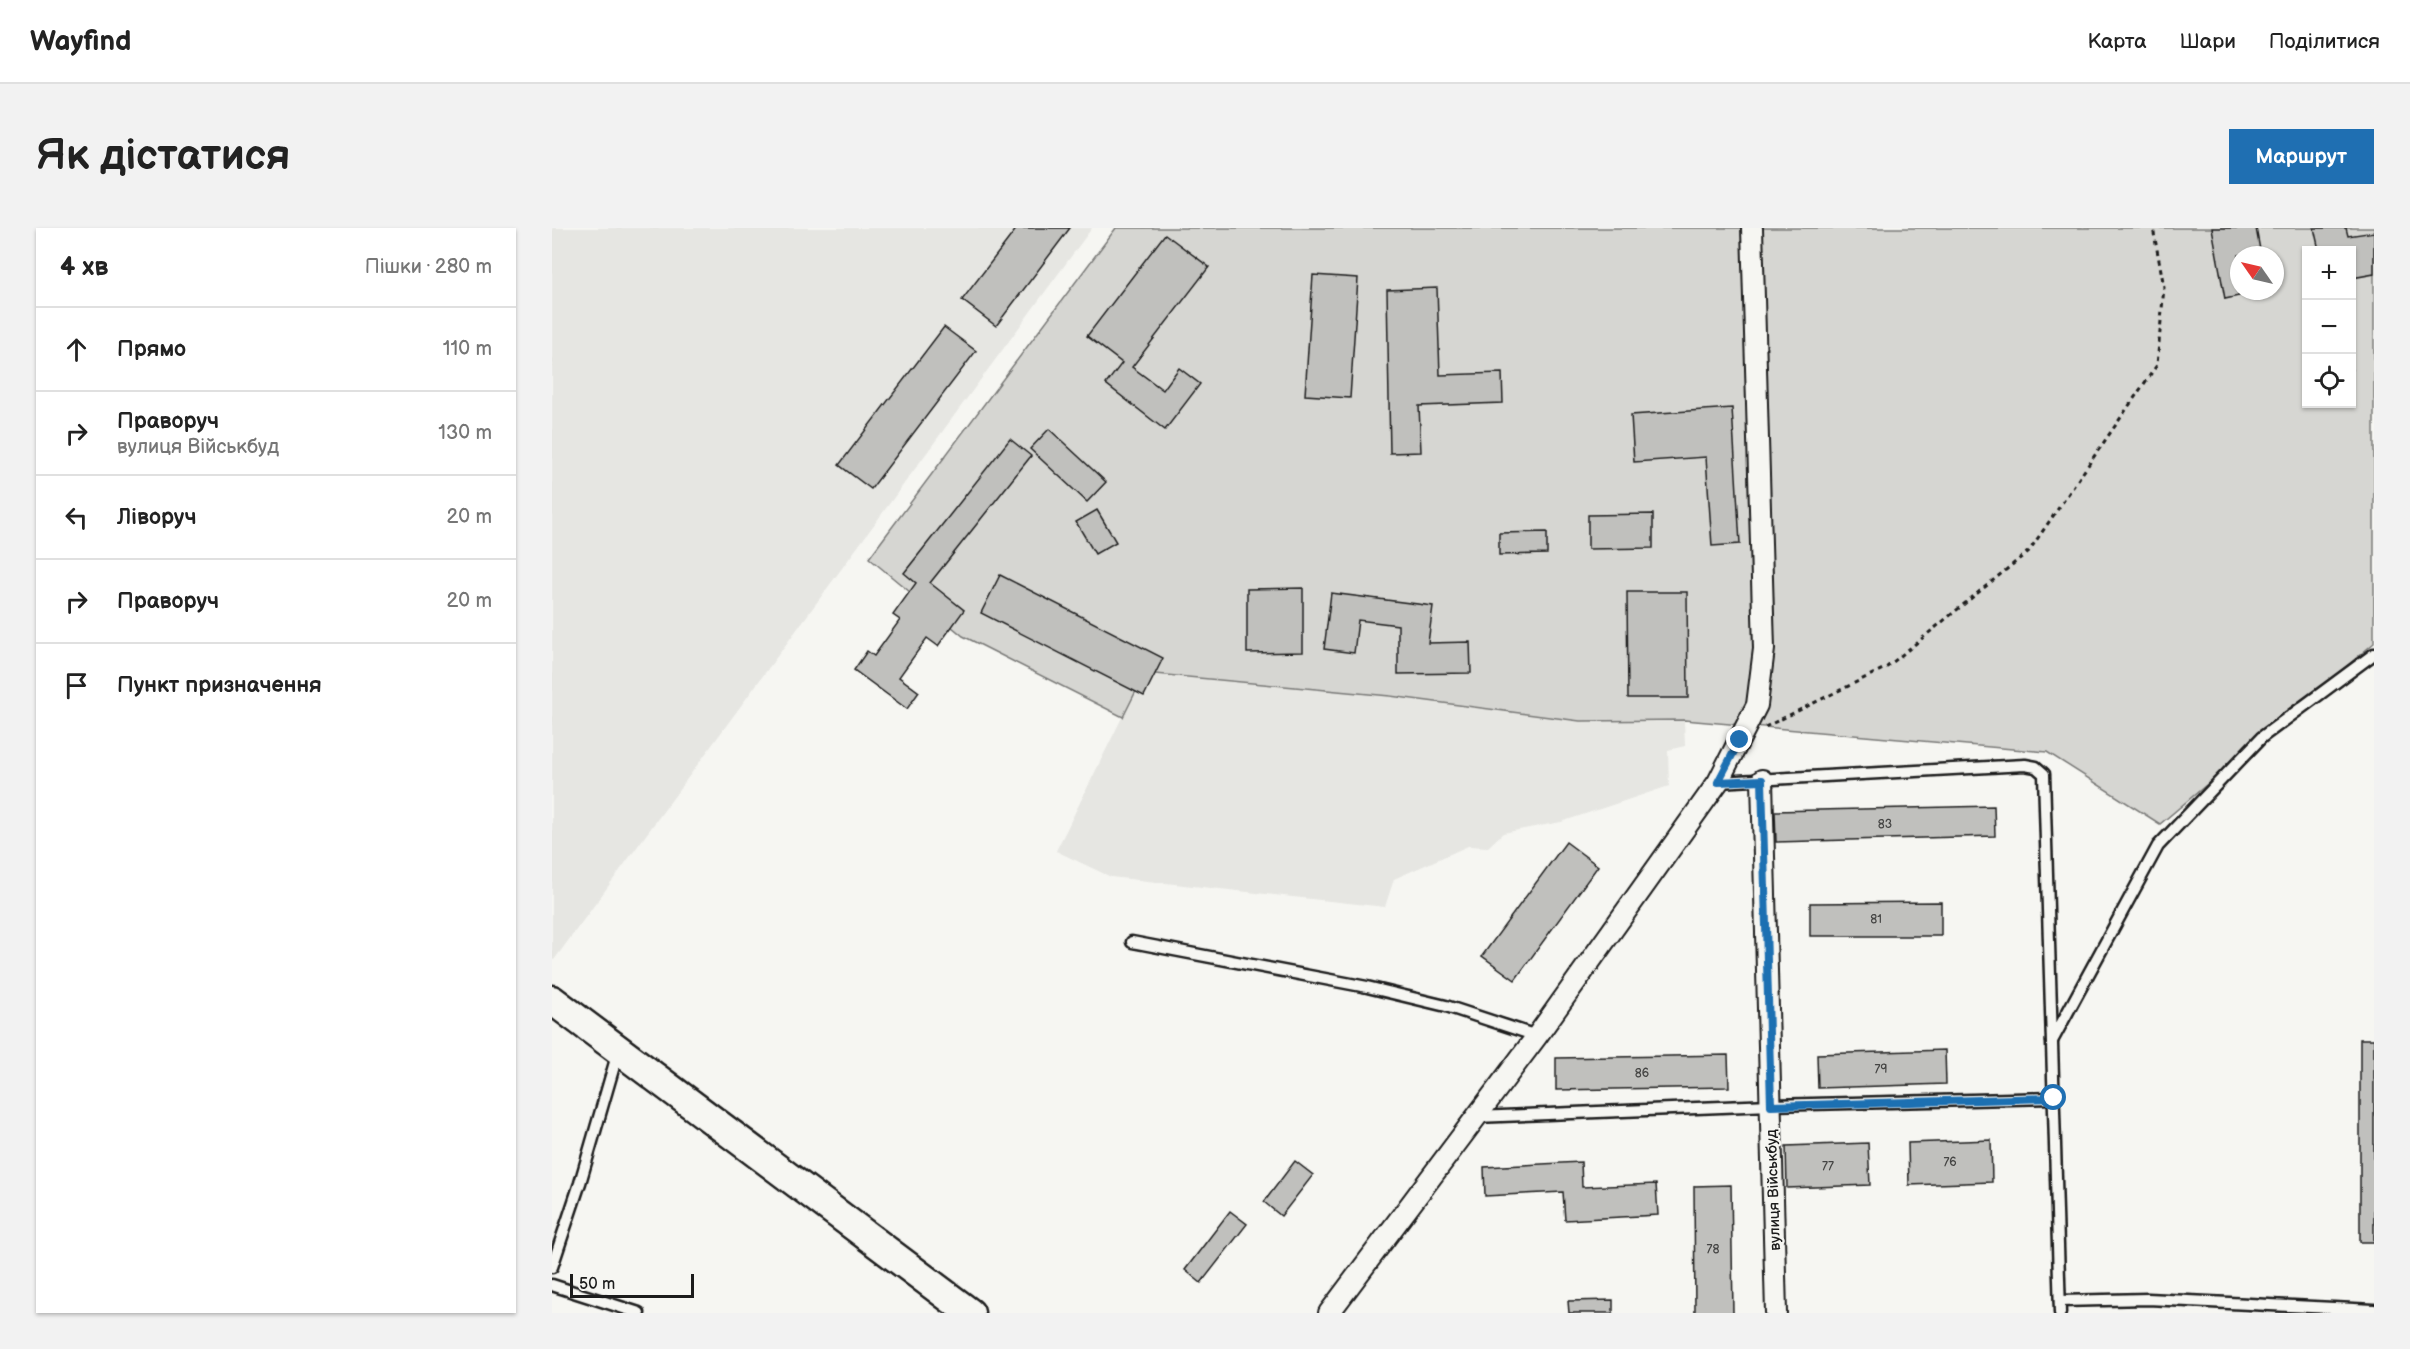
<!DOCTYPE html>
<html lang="uk">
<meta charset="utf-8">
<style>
body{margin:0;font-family:"Balsamiq Sans",sans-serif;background:#f2f2f2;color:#222}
.controls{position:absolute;right:18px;top:18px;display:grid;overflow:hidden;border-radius:0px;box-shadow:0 2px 4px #0004}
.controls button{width:54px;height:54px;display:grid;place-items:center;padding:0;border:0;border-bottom:2px solid #e0e0e0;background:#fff;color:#222;font:30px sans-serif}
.compass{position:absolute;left:1678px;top:18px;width:54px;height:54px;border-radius:50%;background:#fff;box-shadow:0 2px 4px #0004;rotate:304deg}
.scale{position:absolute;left:18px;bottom:15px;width:124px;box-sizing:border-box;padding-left:6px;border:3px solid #1c1c1c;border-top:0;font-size:16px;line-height:21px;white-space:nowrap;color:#1c1c1c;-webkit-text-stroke:4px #f6f6f2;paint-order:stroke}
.stop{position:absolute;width:18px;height:18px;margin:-14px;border:4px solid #1f6fb2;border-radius:50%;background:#fff}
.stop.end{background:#1f6fb2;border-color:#fff;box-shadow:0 2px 6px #0008}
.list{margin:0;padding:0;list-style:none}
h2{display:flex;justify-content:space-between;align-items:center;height:78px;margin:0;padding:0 24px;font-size:26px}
h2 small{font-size:20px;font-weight:400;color:#767676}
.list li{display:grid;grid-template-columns:39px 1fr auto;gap:18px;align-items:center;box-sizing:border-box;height:84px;padding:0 24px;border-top:2px solid #e0e0e0}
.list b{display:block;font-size:22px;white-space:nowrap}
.list p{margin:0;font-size:20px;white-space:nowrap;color:#767676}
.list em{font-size:20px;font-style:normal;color:#767676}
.icon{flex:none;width:33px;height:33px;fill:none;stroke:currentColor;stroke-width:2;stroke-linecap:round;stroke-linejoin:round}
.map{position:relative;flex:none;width:1822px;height:1085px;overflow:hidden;border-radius:0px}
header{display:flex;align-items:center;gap:36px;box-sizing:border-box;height:84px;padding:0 30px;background:#fff;border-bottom:2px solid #e0e0e0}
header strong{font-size:28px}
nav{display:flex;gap:33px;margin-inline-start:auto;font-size:21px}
.intro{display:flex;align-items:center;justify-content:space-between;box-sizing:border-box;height:144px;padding:0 36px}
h1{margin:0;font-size:42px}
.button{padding:15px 27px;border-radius:0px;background:#1f6fb2;color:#fff;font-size:21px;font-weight:700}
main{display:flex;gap:36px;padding:0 36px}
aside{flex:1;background:#fff;border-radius:0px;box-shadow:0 2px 4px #0004}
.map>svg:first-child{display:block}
.built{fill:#e6e6e2}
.green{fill:#d6d6d2;stroke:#797977;stroke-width:1.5;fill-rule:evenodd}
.building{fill:#c0c0bd;stroke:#1c1c1c;stroke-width:1.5}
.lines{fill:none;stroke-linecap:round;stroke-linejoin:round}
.lane-casing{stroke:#1c1c1c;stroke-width:15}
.street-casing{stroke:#1c1c1c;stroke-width:24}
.secondary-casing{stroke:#1c1c1c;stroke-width:33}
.path{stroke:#1c1c1c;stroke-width:3;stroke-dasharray:4.5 4.5;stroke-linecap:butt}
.lane{stroke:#f6f6f2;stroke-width:10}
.street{stroke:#f6f6f2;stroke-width:20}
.secondary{stroke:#f6f6f2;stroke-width:28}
.route{stroke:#1f6fb2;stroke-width:8}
.labels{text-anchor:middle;stroke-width:4.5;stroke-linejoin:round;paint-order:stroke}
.number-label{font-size:12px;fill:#454544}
.street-label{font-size:15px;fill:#1c1c1c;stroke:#f6f6f2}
</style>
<header>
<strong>Wayfind</strong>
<nav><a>Карта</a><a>Шари</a><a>Поділитися</a></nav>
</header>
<div class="intro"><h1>Як дістатися</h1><a class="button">Маршрут</a></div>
<main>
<aside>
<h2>4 хв<small>Пішки · 280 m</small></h2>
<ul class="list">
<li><svg class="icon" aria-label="ahead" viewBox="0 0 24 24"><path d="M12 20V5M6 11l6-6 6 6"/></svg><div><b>Прямо</b></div><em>110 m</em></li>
<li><svg class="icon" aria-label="right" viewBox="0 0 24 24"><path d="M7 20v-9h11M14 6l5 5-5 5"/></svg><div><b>Праворуч</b><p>вулиця Військбуд</p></div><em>130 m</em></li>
<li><svg class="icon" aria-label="left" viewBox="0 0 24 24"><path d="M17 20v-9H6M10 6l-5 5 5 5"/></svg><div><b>Ліворуч</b></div><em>20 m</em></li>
<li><svg class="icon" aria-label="right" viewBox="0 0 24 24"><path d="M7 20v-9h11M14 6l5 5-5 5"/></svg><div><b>Праворуч</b></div><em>20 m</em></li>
<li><svg class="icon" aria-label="arrive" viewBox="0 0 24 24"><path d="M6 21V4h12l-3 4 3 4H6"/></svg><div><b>Пункт призначення</b></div></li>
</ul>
</aside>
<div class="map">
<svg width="1822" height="1085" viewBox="0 0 1822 1085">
<rect width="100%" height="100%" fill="#f6f6f2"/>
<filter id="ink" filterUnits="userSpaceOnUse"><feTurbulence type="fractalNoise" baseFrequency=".0167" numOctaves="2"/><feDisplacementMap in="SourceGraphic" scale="12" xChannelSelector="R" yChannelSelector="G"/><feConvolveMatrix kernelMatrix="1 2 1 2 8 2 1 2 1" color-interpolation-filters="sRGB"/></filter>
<g filter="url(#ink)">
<!-- built -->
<g class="built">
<path d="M0,0h540l-538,732 -2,-1z"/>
<path d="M592,445l246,23 190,25 104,-1 1,26 -17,4 1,36 -108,36 -58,11 -15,14 -20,-1 -74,33 -9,28 -274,-30 -55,-26z"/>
</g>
<!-- green -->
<path class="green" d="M564,0h1258v415l-214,181 -113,-72 -363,-32 -104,1 -190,-25 -245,-23 -22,44 -160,-81 -94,-78zM1754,22h46v154h-46zM1687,27h36v36h-36z"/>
<!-- building -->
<g class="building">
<path d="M465,0h53l-74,98 -34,-26z"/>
<path d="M1660,0h44l5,27h-22v41l-14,3z"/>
<path d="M1762,0h32l2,8 26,-4v42l-22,4v-28h-33z"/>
<path d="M613,6l44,33 -77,100 31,23 16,-22 21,16 -35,46 -59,-46 16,-21 -35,-27z"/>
<path d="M761,47l45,3 -8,120 -45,-3z"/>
<path d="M885,60l3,87 62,-2 1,30 -84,3 2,46 -31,1 -3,-163z"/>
<path d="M392,99l32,24 -105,138 -32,-24z"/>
<path d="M1180,180l8,136 -28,2 -6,-89 -72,5 -3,-47z"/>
<path d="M497,201l57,53 -19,20 -57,-53z"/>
<path d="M458,211l21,17 -101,127 34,27 -26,36 -11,-8 -28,39 20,15 -12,17 -53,-39 13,-19 7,5 26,-36 -7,-5 23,-32 -12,-10z"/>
<path d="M545,282l19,32 -21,12 -19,-32z"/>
<path d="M1101,286v34l-65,1v-34z"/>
<path d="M995,304v22l-48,1v-22z"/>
<path d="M448,347l163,83 -19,38 -163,-83z"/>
<path d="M751,360v64l-56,1v-64z"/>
<path d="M1075,364h60l1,106h-60z"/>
<path d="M779,365l102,13 -5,37 42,-1 1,31 -73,1v-49l-40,-5 -4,33 -30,-4z"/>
<path d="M1442,578l1,30 -219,6 -1,-31z"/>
<path d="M1014,614l32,24 -83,114 -33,-24z"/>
<path d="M1389,674v34h-131v-33z"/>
<rect x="1808" y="811" width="14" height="203"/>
<path d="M1393,822l1,34 -128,4 -1,-34z"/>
<path d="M1176,827l1,32 -173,3v-32z"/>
<path d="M1439,912l1,42 -83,3 -1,-42z"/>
<path d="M1316,915l2,42 -83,3 -1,-42z"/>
<path d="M743,933l18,14 -32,41 -17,-14z"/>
<path d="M1029,934l1,25 74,-3 2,31 -93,5 -2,-28 -78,4 -1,-29z"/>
<path d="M1179,957l2,128h-38l-1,-127z"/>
<path d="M678,983l17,13 -46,59 -16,-13z"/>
<path d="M1061,1072v13h-44l-1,-12z"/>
</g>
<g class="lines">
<!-- lane casing -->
<g class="lane-casing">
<g id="lane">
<path d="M1166,554l307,-17 11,2 8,7 16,539"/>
<path d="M580,714l235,45 79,19 91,30"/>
<path d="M1500,813l106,-195 104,-109 112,-83"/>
<path d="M924,889l295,-12 282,-7"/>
<path d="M0,1039l28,-84 38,-131"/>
<path d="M0,1057l87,28"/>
<path d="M1508,1073l88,-2 226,11"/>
</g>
</g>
<!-- street casing -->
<g class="street-casing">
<g id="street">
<path d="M1210,552l14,533"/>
<path d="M777,1085l208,-277 181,-254 39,-77 7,-56 -12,-421"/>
</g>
</g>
<!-- secondary casing -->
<g class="secondary-casing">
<path id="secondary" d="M0,772l418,313"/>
</g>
<!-- path -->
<path class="path" d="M1213,499l122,-60 142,-116 128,-186 7,-78 -11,-59"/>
<!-- lane -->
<use href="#lane" class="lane"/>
<!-- street -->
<use href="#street" class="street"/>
<!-- secondary -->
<use href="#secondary" class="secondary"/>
</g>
</g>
<g class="lines" filter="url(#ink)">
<!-- route -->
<path class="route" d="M1188,512l-22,42 44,-2 9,326 283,-8"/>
</g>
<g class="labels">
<!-- number labels -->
<g class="number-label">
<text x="1333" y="600">83</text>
<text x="1324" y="695">81</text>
<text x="1329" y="845">79</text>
<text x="1090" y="849">86</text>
<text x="1398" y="938">76</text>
<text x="1276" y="942">77</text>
<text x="1161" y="1025">78</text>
</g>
<!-- street labels -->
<g class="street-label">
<text transform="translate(1221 962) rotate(-92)" y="5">вулиця Військбуд</text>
</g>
</g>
</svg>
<div class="controls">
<button>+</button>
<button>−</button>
<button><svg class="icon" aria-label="locate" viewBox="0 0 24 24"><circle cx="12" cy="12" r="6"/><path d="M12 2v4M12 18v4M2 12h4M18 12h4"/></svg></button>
</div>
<svg class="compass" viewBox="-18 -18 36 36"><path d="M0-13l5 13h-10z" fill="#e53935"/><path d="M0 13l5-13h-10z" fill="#767676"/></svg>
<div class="scale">50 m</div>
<div class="stop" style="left:1502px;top:870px"></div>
<div class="stop end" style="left:1188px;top:512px"></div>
</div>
</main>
